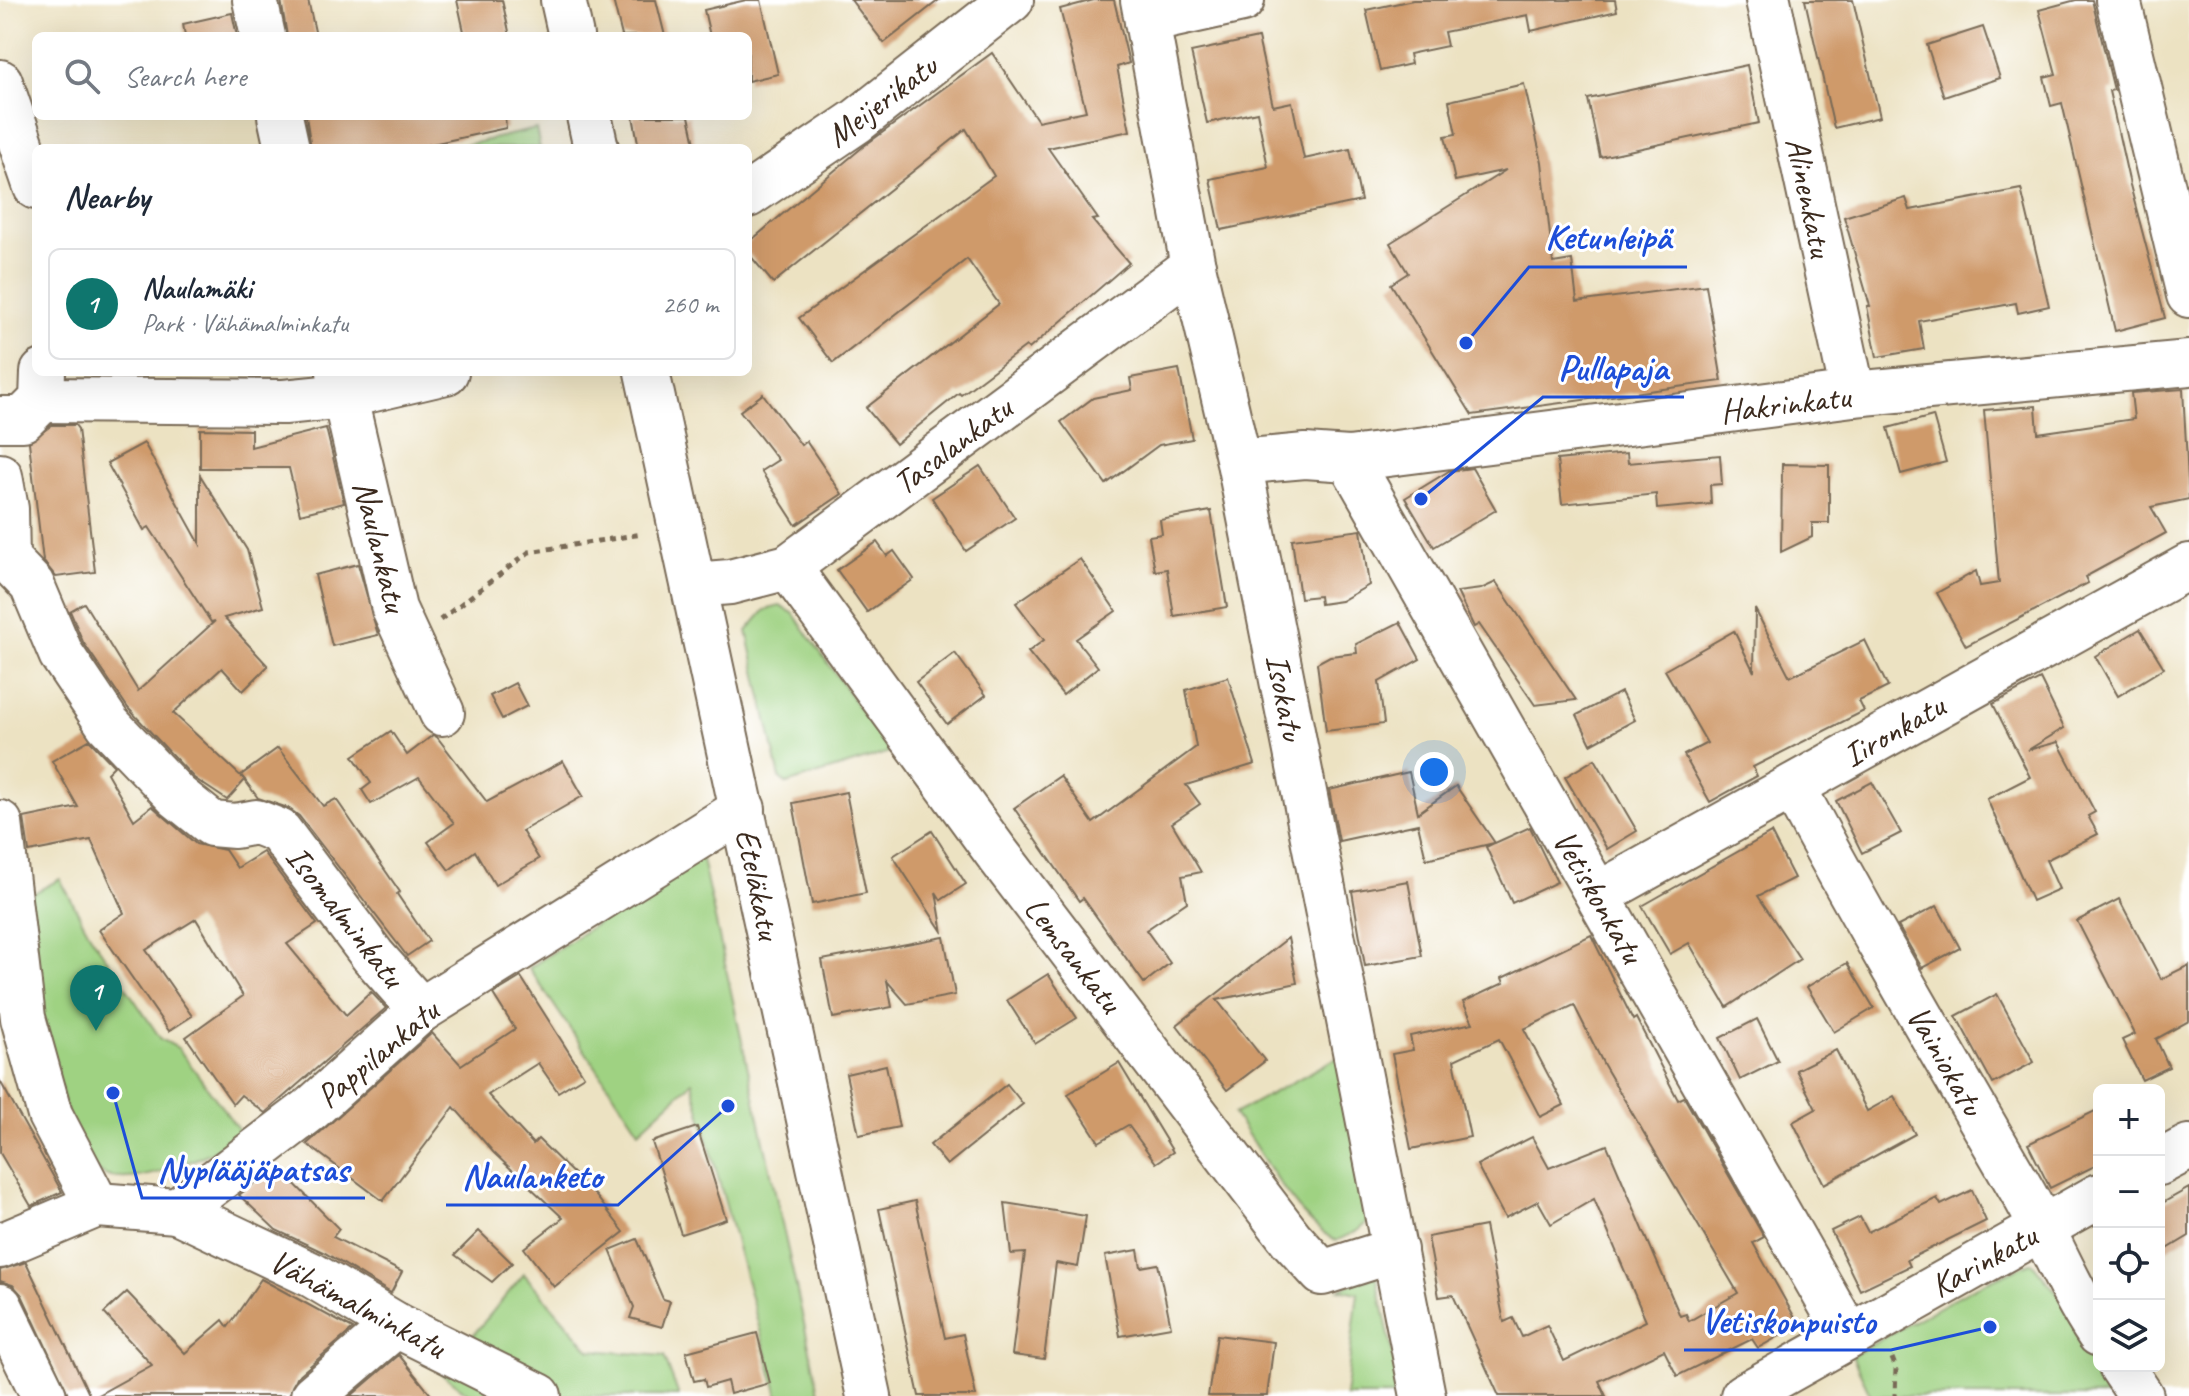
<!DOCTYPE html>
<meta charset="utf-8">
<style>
body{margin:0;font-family:Caveat,sans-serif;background:#f2f2f3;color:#1f2937}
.controls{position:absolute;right:24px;bottom:24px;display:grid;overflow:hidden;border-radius:12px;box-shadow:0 8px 32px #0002}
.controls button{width:72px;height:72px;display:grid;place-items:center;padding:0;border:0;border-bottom:2px solid #e0e1e3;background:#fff;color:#1f2937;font:40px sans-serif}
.you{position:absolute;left:1434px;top:772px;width:28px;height:28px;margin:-20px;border:6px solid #fff;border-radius:50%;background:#1a73e8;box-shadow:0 0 0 12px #1a73e833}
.badge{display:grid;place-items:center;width:52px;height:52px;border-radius:50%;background:#0f766e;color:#fff;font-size:26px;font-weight:700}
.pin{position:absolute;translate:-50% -66px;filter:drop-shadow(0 2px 4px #0008)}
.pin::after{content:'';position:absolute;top:42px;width:28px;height:24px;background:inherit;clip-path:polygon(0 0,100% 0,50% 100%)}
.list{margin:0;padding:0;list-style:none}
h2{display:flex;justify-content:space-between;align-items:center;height:104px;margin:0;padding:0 32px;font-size:34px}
h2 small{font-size:26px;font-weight:400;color:#747a83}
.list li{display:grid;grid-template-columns:52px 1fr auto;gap:24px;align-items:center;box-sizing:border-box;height:112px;margin:0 16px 16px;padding:0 16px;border:2px solid #e0e1e3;border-radius:12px}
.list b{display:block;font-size:30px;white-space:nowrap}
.list p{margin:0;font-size:26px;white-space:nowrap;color:#747a83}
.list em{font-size:26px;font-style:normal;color:#747a83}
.icon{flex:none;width:44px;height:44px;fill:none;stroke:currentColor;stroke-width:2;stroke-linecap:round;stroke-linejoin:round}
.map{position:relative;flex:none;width:2189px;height:1396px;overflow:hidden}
.search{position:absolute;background:#fff;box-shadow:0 8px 32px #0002;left:32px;top:32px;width:720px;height:88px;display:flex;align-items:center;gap:20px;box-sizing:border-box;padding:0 28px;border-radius:12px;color:#747a83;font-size:30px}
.panel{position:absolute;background:#fff;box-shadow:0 8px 32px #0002;left:32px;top:144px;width:720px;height:232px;border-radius:12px}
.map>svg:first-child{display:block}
.green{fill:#9fd282;stroke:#6d7e50;stroke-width:2}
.building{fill:#cf9a6b}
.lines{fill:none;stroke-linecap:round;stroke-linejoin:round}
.minor-casing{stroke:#796a57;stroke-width:48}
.major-casing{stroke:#796a57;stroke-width:48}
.path{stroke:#796a57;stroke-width:5;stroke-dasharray:6 6;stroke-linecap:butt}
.minor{stroke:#fff;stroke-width:44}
.major{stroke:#fff;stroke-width:44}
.labels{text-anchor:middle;stroke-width:6;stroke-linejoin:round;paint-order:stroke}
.street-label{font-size:34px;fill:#3b2a1e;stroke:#fff}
.leader{fill:none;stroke:#1d4ed8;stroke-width:3}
.callout-dot{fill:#1d4ed8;stroke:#fff;stroke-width:3}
.callout-label{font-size:36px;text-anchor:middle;font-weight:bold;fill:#1d4ed8;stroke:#fff;stroke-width:6;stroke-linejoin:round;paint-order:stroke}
</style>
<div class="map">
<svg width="2189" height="1396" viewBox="0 0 2189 1396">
<rect width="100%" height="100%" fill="#fff"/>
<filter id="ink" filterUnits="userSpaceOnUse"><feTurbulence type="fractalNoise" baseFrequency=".0125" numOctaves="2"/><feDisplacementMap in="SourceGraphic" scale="16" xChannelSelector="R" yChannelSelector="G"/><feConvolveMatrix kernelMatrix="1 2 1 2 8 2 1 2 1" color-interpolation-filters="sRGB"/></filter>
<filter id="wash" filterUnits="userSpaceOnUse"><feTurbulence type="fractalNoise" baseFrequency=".006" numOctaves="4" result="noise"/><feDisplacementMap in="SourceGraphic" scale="32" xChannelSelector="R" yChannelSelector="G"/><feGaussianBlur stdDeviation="1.8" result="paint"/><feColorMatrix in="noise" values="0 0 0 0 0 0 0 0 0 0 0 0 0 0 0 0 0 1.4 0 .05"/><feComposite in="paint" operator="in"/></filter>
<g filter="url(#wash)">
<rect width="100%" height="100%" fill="#ece2c2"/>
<!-- green -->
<g class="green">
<path d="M536,129l4,19h-88z"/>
<path d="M780,606l13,7 97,139 -104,32 -6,-6 -33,-147 18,-21z"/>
<path d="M701,855l119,541h-42l-86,-314 -53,49 -110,-163z"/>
<path d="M60,879l29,54 72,106 17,9 66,89c-32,15 -112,57 -145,35 -9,-6 -17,-20 -25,-29l-59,-240z"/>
<path d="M1342,1055l28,165 -13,11 -21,10c-41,-22 -75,-89 -102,-127z"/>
<path d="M2032,1262l30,37 54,97h-245l-19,-40 121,-68z"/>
<path d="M524,1274l66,76 74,6 15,40h-207l-42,-31 39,-25z"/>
<path d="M1376,1275l26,121h-57l13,-103 -19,-4z"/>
</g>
<g id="blocks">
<!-- building -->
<g class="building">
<path d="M281,0h27l8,36h-29z"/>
<path d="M457,0h45l8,36h-45z"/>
<path d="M613,0h43l9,36h-43z"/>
<path d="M746,0h15l17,74 -30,7v-45h-38l-6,-26z"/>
<path d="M851,0h88l-55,43z"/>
<path d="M1094,0h20l15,63 -12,4 13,64 -82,17 50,71 -6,1 37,43 -100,86 -3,-3 -65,49 -2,-2 -63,51 -30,-36 133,-104 -32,-45 -134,104 -34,-45 195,-142 -28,-47 -193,154 -25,-30v-10l116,-97 128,-93 46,68 48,-10 -26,-102z"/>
<path d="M1413,0h202l2,11 -86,20 -3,-16 -84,17 3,14 -38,8 2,10 -31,7 -14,-61z"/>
<path d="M1805,0h48l27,117 -46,11z"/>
<path d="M2076,0h16l22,90 -5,1 21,94 35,133 -50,13 -53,-228 -11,3 -7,-29 12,-3 -17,-64z"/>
<path d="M232,13l5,23h-52l-2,-12z"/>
<path d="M1983,27l17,51 -56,19 -17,-52z"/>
<path d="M1258,38l15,68 19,-4 12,57 46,-10 11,52 -140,29 -11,-51 58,-12 -11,-55 -50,11 -16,-71z"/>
<path d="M1747,65l12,58 -159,34 -12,-58z"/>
<path d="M1524,84l18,78 11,101 19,-3 5,42 129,-17 16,96 -250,34 -81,-131 17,-11 -18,-30 116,-73 -51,11 -10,-45 11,-2 -7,-33z"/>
<path d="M306,116h199l1,12 -92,20h-103z"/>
<path d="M633,116h56l7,32h-57z"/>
<path d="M2021,189l28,117 -31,7 -2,-10 -97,18 5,28 -47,8 -10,-51h3l-26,-89 62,-19 4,12z"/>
<path d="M1179,369l13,70 -33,6 -53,39 -45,-62 32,-24 39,-8 -2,-12z"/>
<path d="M2183,389l6,110 -38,8 15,26 -81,44 3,6 -122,63 -29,-53 39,-22 4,15 19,-3 -15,-173 52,-4 2,27 96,-14 -3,-26z"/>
<path d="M763,394l38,51 5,-4 36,53 -46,31 -35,-54 17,-11 -38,-49z"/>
<path d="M1933,416l13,46 -45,12 -13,-46z"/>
<path d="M52,425h23l3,4 17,143 -39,5 -13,-16 -14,-119z"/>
<path d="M326,428l18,75 -44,11 -11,-46h-89v-39l51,1v17z"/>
<path d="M144,443l56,101v-69l47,75 16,57 -39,11 44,48 -25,25 -21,-23 -49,45 72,67 -18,20 -33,-22 -66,-70 -45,-66 -13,-31 14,-8 54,88 77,-70 -4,1 -62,-95 -5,3 -37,-67z"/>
<path d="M1627,453l1,10 92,-8 2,29 -12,1 1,19 -54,5 -1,-15 -94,10 -5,-44z"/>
<path d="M1782,464l47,1v58h-17v14l-31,15z"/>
<path d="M980,466l35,52 -49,33 -34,-53z"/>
<path d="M1472,468l24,42 -62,37 -29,-49 44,-27z"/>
<path d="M1211,511l16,96 -53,9 -7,-47 -12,2 -6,-35 13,-2 -2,-14z"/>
<path d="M1361,530l8,55 -28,16 -21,3 -1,-8 -19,2 -8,-59z"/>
<path d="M877,542l10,14 7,-5 20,28 -47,33 -30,-42z"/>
<path d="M1080,559l36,52 -40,28 22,28 -35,28 -35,-43 16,-12 -28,-37z"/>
<path d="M358,564l20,71 -46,11 -17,-71z"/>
<path d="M1496,582l80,118 -41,5 -56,-81 -5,3 -17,-35 24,-3z"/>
<path d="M1755,609l35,68 75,-37 23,47 -29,14 5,10 -111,56 4,9 -47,26 -26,-47 23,-12 -42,-73 69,-39 20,41z"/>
<path d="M1400,622l20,37 -41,23 5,42 -58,7 -9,-68 13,-7 27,-3 -1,-9z"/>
<path d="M2140,629l24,39 -46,28 -23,-40z"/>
<path d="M955,653l31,42 -39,29 -31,-42z"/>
<path d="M1228,677l27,87 -69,21 14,19 -28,19 29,49 -19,4 5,26 -41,28 24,33 -26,20 -61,-85 -4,3 -65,-93 46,-32 33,47 103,-76 -10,-57z"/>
<path d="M2040,679l24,49 -36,22 30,-8 37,70 -7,4 10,18 -52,26 13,29 -27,12 -45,-102 43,-22 -37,-73z"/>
<path d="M515,683l12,23 -25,13 -12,-23z"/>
<path d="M1621,692l14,28 -44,24 -14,-29z"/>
<path d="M391,731l16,24 26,-20 4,2 50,65 76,-41 20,35 -61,35 17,28 -44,26 -20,-34 -26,19 -21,-28 26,-19 -35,-46 -48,27 -9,-14 9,-7 -18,-27z"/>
<path d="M89,740l25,26 -7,7 27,47 18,-14 44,38 29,6 12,18 26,-16 54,72 -30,20 59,71 25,-23 15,16 -121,105 -24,-18 -8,9 -47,-67 57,-41 -47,-77 -50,31 46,66 -23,15 -70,-101 25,-17 -33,-73 -62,12 -5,-34 54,-11 -26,-46z"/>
<path d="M278,748l45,58 13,-7 64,93 -3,2 32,47 -22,15 -108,-140 -11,-8 -30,-10 -17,-23z"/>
<path d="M1595,759l42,72 -30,18 -42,-72z"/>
<path d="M1409,772l9,41 38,-27 39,57 35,-16 27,55 -45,21 -26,-56 8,-4 -68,16 -8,-35 -79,17 -10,-51z"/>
<path d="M1872,782l29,51 -39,20 -26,-52z"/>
<path d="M846,792l20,101 -54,11 -19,-101z"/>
<path d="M932,831l34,53 -25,16 -5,-8 7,41 -50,-77z"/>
<path d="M1771,833l23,45 -36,18 42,63 -73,48 -38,-64 -19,11 -28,-48z"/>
<path d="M1408,881l14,75 -57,10 -13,-75z"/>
<path d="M2119,899l42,80 28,-14v56l-33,18 13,28 -27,13 -20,-40 13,-6 -58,-113z"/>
<path d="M1937,906l23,42 -38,20 -24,-42z"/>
<path d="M1591,935l42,85 3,-2 42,82 6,-3 80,140 -11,6 46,82 -41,23 -6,-9 -75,37 -13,-26 -65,31 7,15h-107l-46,-101 -14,2 -11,-60 57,-11 19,96 9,-4 9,19 25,-12 17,36 82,-40 -52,-122 -43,25 -13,-23 -33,17 -28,-53 55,-28 17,31 58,-23 73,171 6,-2 3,7 49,-28 -134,-228 -30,-60 -50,24 40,76 -24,12 -41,-78 -45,21 16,77 -59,12 -19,-95 21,-4 -3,-14 63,-13 -10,-21 41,-19 -2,-5z"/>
<path d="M944,937l11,58 -48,9 -20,-23 5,26 -59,11 -11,-58z"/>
<path d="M1288,938l9,45 -80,17 48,61 -38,29 -50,-65z"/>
<path d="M1847,963l27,45 -40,24 -27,-45z"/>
<path d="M1048,974l29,44 -42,26 -28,-44z"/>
<path d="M521,977l63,99 -26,16 -20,-29 -50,32 45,49 5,-5 58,57 28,36 -70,55 -30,-39 39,-30 -69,-65 -40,-46 -71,94 -76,-57 125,-111 29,32 54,-36 -22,-35z"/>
<path d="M1997,994l37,68 -41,22 -37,-68z"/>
<path d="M1757,1019l21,42 -38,19 -20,-42z"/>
<path d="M1836,1050l31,61 27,-15 21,38 -91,50 -31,-62 23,-13 -20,-39z"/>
<path d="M1119,1063l54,89 -17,11 -28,-38 -29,17 -31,-48z"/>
<path d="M886,1065l13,62 -40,8 -13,-61z"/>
<path d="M0,1081l62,111 -31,14 -31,-53z"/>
<path d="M1007,1084l16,20 -76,61 -17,-20z"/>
<path d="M2099,1109v55l-49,24 -22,-44z"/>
<path d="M697,1127l29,92 -45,15 -29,-92z"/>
<path d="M277,1166l62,63 -6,8 69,35 -11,21 -66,-40 -49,-23 -37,-35z"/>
<path d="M2189,1188v48l-30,18v-49z"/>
<path d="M1972,1190l14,31 -79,39 3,6 -50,24 -29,-59 29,-14 8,15 69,-34 4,7z"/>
<path d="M915,1201l30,137 18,-4 13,62h-57l-40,-187z"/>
<path d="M1005,1203l81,13 -8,51 -22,-4 -12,96 -32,-4 13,-102 -14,1z"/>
<path d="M479,1231l33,32 -20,19 -37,-27z"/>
<path d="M637,1239l26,60 7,2 -8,26 -32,-9 4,-11 -24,-57z"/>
<path d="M1138,1250l3,17 17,-3 13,63 -51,9 -15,-80z"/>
<path d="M26,1262l41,86 23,48h-21l-47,-101 -9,-10 -13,-4v-11z"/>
<path d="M261,1279l92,50 -56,48 -8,19h-193l56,-31 -48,-52 23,-21 58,61 38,-33 5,7z"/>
<path d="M757,1333l13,50 -40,11 -3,-13 -21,6 -2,-8 -10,2 -8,-29z"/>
<path d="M1217,1335l57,7 -7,54h-59z"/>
<path d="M399,1355l33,41h-81z"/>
</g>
</g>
</g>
<g filter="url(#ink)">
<use href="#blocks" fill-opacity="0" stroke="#796a57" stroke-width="2"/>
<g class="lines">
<!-- minor casing -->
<g class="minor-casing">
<g id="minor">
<path d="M255,0l8,36"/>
<path d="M1143,0l50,266 46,196 184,934"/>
<path d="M1768,0l85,394"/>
<path d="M2118,0l71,295"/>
<path d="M1147,21l95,-21"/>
<path d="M0,82l36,105"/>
<path d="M280,116l7,32"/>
<path d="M748,195l109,-74 154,-121"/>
<path d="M339,372l55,237 48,104"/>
<path d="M42,400l242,2 60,-6 102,-24"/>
<path d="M0,419h23l19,-19 1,-28"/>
<path d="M1349,459l499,876"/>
<path d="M1239,462l66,-6 44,3 504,-65 336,-31"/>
<path d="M0,476l6,33 1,50 25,26 29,69 47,70 69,72 35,28 23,2 21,-4 23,9 94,125 48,54"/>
<path d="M788,567l208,285 295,387 31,34 73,-23"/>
<path d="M694,585l36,-3 58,-15 405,-301"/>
<path d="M1793,787c73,136 151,269 228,402 28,48 47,99 78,145"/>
<path d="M0,823l23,195 27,97 47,90"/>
<path d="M1599,894l590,-328"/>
<path d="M2159,1163l30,-16"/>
<path d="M177,1211l135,64 84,50 143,71"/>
<path d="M0,1246l97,-41 80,6 134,-102 110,-99 322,-201"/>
<path d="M0,1306l44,90"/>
<path d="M2121,1366l20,30"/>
<path d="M313,1396l83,-71"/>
<path d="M1743,1396l356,-200"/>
</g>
</g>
<!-- major casing -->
<g class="major-casing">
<g id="major">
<path d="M563,0l8,36"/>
<path d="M589,116l7,32"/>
<path d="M647,372l222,1024"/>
</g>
</g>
<!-- path -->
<g class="path">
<path d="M440,620l89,-68 113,-18"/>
<path d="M1892,1358l4,10 -1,28"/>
</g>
<!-- minor -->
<use href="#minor" class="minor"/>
<!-- major -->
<use href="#major" class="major"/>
</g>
</g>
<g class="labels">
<!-- street labels -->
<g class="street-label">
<text transform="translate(881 100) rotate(-37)" y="12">Meijerikatu</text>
<text transform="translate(1810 197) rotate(78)" y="12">Alinenkatu</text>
<text transform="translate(1785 403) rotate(-7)" y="12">Hakrinkatu</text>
<text transform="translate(952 445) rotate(-37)" y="12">Tasalankatu</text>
<text transform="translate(381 546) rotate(76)" y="12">Naulankatu</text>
<text transform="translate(1286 697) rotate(79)" y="12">Isokatu</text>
<text transform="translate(1893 730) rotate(-30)" y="12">Iironkatu</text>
<text transform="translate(759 884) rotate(78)" y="12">Eteläkatu</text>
<text transform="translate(1599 896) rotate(60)" y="12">Vetiskonkatu</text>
<text transform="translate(346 916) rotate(52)" y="12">Isomalminkatu</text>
<text transform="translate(1074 954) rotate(52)" y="12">Lemsankatu</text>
<text transform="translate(377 1053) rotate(-40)" y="12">Pappilankatu</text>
<text transform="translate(1946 1060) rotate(60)" y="12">Vainiokatu</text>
<text transform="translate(1983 1260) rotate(-29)" y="12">Karinkatu</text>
<text transform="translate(358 1303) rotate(28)" y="12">Vähämalminkatu</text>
</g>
</g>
<!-- callouts -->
<path class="leader" d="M1466 343L1529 267H1687M1421 499L1543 397H1684M113 1093L142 1198H365M728 1106L618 1205H446M1990 1327L1891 1350H1684"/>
<g class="callout-dot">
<circle cx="1466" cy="343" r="8"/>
<circle cx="1421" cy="499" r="8"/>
<circle cx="113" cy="1093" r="8"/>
<circle cx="728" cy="1106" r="8"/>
<circle cx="1990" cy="1327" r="8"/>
</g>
<g class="callout-label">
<text x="1608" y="249">Ketunleipä</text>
<text x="1613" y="380">Pullapaja</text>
<text x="253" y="1181">Nyplääjäpatsas</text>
<text x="532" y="1188">Naulanketo</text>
<text x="1788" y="1333">Vetiskonpuisto</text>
</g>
</svg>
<div class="controls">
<button>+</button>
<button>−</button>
<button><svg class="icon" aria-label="locate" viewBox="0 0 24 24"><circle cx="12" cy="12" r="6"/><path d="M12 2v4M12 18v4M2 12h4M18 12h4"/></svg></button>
<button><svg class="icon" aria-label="layers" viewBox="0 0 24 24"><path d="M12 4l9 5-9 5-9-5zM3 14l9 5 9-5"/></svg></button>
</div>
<div class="you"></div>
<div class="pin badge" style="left:96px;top:1031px">1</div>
<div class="search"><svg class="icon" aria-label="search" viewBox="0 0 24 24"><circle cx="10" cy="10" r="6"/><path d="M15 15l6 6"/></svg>Search here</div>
<section class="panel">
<h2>Nearby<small></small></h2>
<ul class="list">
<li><span class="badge">1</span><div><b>Naulamäki</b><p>Park · Vähämalminkatu</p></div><em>260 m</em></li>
</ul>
</section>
</div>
